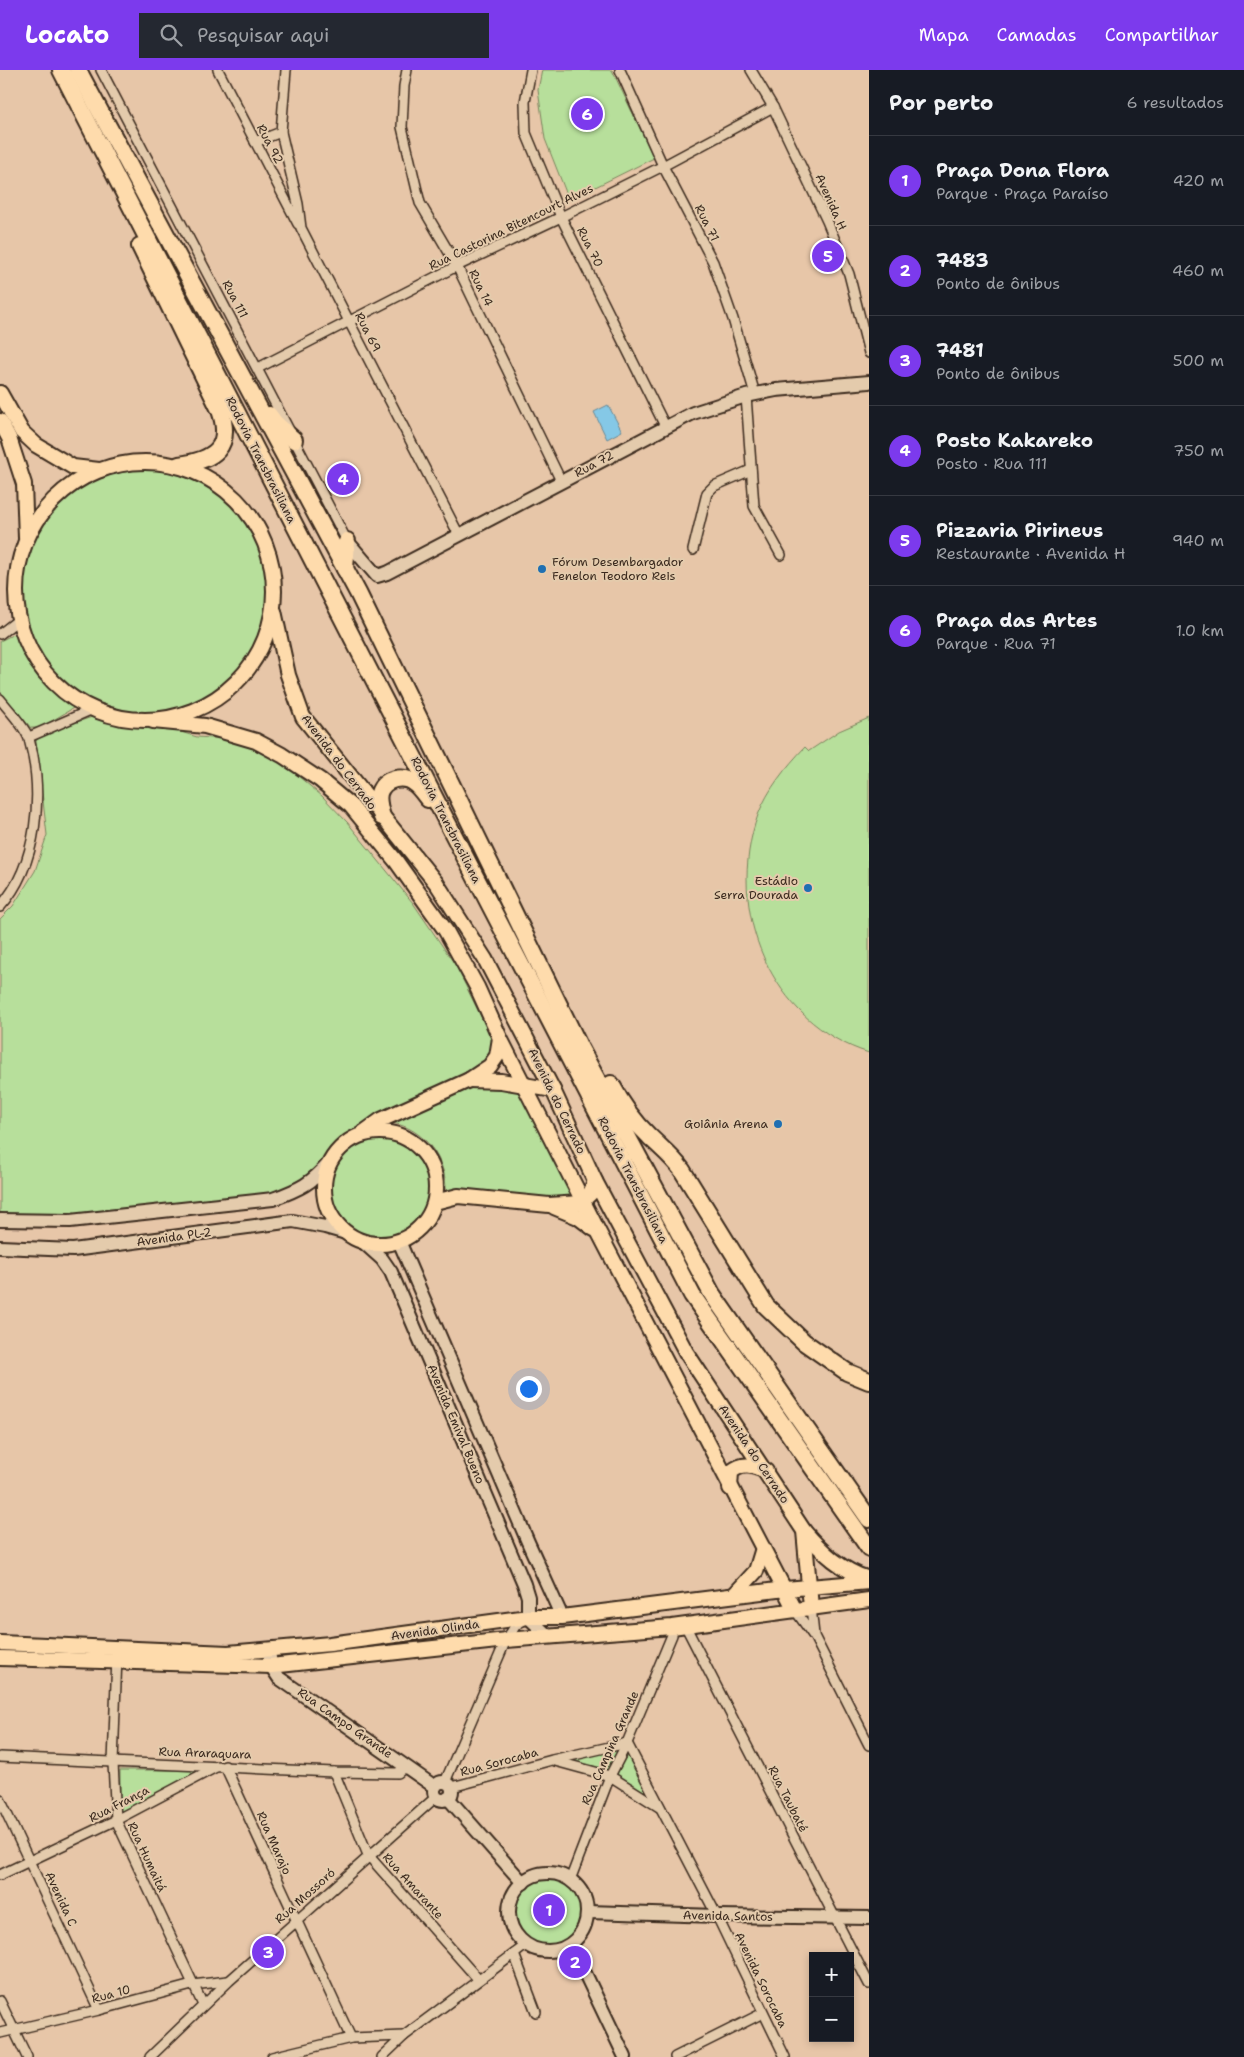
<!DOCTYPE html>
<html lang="pt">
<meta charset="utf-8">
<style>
body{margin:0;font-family:"Shantell Sans",sans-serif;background:#242831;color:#f1f3f6}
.controls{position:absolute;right:15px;bottom:15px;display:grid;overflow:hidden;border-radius:0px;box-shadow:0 2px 8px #0003}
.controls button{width:45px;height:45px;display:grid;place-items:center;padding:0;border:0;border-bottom:1px solid #363941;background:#171b24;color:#f1f3f6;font:25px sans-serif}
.you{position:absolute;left:528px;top:1318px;width:18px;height:18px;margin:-12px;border:4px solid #fff;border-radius:50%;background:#1a73e8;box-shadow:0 0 0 8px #1a73e833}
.badge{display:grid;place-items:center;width:32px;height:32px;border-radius:50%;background:#7c3aed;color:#fff;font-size:16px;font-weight:700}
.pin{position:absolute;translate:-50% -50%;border:2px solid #fff;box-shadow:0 1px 5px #0006}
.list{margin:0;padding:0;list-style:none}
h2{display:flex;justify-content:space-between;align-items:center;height:65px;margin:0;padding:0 20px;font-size:21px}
h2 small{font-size:16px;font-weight:400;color:#9ea1a6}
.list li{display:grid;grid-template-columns:32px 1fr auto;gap:15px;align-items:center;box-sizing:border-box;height:90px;padding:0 20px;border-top:1px solid #363941}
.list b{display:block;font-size:19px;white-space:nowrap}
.list p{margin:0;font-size:16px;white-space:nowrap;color:#9ea1a6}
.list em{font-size:16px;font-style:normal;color:#9ea1a6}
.icon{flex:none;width:28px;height:28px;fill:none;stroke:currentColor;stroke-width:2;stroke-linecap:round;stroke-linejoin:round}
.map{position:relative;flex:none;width:869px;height:1987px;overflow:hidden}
header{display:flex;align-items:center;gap:30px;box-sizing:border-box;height:70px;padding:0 25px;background:#7c3aed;color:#fff}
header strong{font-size:24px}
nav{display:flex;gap:28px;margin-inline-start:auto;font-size:18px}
.search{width:350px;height:45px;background:#242831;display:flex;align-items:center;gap:12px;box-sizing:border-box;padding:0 18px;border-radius:0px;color:#9ea1a6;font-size:19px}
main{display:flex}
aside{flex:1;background:#171b24}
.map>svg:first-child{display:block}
.green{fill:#b7df9b;stroke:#79845c}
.water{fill:#85c8e6;stroke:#678996}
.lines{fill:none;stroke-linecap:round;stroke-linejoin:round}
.street-casing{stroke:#3b2a1e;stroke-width:12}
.secondary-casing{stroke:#3b2a1e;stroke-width:16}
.primary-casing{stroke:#3b2a1e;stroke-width:18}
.highway-casing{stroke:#3b2a1e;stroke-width:20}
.street{stroke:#e4cbac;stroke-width:9}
.secondary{stroke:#e4cbac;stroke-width:12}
.primary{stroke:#fedbac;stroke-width:14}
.highway{stroke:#fedbac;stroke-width:16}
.poi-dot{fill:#1f6fb2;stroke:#e4cbac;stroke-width:2}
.labels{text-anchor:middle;stroke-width:4;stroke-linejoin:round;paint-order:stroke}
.street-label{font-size:12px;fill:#3b2a1e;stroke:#e4cbac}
.poi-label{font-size:12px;fill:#3b2a1e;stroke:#e4cbac;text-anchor:end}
</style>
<header>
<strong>Locato</strong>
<div class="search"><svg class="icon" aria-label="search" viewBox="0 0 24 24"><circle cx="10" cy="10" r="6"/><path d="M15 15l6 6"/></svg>Pesquisar aqui</div>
<nav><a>Mapa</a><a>Camadas</a><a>Compartilhar</a></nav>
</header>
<main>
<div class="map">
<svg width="869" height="1987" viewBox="0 0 869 1987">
<rect width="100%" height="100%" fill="#e7c6a8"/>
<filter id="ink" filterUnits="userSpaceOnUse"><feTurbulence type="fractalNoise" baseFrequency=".02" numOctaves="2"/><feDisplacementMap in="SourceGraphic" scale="10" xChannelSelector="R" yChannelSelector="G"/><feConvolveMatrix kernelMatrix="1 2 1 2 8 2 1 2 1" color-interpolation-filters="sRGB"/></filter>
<g filter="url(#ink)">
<!-- green -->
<g class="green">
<path d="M542,0h70l42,88 -85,42 -24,-61 -7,-49z"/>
<circle cx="145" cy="523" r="123"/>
<path d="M18,562c14,35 27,53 57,75l-35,21h-9l-31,-37v-50z"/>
<path d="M92,647l10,1 17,6 52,5 26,8 59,4 66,55 25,26 66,81 43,63 37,75 1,15 -11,11 -127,62 -27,25 -15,19 -33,21 -217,24 -64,-2v-297l13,-13 22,-35 12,-36 -11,-94 6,-7z"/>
<path d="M869,648v335c-98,-30 -145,-144 -111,-238 10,-26 28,-48 47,-68l4,4 30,-20z"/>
<path d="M479,1015l42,4 52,102 -2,6 -6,5 -104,-11 -15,1c1,-32 -22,-64 -54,-69l74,-35z"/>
<circle cx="382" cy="1119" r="51"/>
<path d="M623,1676l-14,28 -48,-14z"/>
<path d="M629,1682l23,46 -37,-23z"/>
<path d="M120,1700h83l-83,43z"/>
<circle cx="549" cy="1843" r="34"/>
</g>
<!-- water -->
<path class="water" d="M608,335l14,26 -15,8 -13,-27z"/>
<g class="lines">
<!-- street casing -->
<g class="street-casing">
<g id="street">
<path d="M101,0l246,471"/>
<path d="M218,0l80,154"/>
<path d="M286,0l-5,62 17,72 3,24 158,307"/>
<path d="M407,0l-3,16 -2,41 18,76 37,63 104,215"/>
<path d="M531,0l-6,32 1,31 35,84 104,209"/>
<path d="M620,0l43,96 50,96 20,57 22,75"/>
<path d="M751,0l22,37 54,114 22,53 20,79"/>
<path d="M255,72l26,-10"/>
<path d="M258,298l199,-102 104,-49 102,-51 110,-59"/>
<path d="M746,326l8,110 27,49"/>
<path d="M693,480l14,-57 7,-7 37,-16"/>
<path d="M0,564l18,-14"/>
<path d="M0,629c8,10 26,29 29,40 15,53 9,126 -29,168"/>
<path d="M29,667l64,-28"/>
<path d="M811,1537l3,28"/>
<path d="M795,1540l20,28 54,107"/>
<path d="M685,1555l184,359"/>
<path d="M117,1586l-4,107 3,57 87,185"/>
<path d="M0,1687l334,15 64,1 8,-7"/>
<path d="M555,1691l55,15 49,31"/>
<path d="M225,1696l126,272"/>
<path d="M334,1702l34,83 110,124"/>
<path d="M445,1712l61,-142 10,-15 8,-5"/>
<path d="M452,1717l100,-27 75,-17 90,173 68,141"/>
<path d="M0,1729l99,211"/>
<path d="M0,1805l116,-55 102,-54"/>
<path d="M570,1810l40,-104 17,-33 45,-108v-8"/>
<path d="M514,1884l22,58"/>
<path d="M0,1931l27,56"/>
<path d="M0,1963l99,-23 93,-25 36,-4"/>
<path d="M150,1987l79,-76 207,-184"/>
<path d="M272,1987l79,-19 53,-2"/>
<path d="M382,1987l22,-21 122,-91"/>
<path d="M675,1987l88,-44"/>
</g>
</g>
<!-- secondary casing -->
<g class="secondary-casing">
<g id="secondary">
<path d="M347,471l30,35 10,-3 306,-160 53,-17 30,-6 93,-8"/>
<path d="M0,1150l70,1 203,-22c27,-10 38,-15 57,-37"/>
<path d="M399,1171l129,301 34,75"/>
<path d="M363,1172l19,17 9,13 133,312 4,13v20l20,19"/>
<path d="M0,1177l73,3 220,-29 32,6 21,6"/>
<path d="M269,1580l2,16 8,12 156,109"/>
<circle cx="443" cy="1721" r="9"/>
<path d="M448,1728l75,85"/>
<circle cx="548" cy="1842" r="39"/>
<path d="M588,1842l129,4 152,2"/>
<path d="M571,1874l54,113"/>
</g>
</g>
<!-- primary casing -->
<g class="primary-casing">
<g id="primary">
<path d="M0,323l22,39 14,13 37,22 26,3"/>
<path d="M0,351l9,17 15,46 2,54"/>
<circle cx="145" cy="521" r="129"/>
<path d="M274,541l14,64 15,42 134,167 48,75 68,131 42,91 91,171 118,179 7,76"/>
<path d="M153,651l52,5 51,15 26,14 38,25 31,26 45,55 50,70 31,56 23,51 98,193 197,379"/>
<path d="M469,1010l32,1 52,9"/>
<circle cx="380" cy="1118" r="56"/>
<path d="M363,1063l18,-13 88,-40 21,-14 7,-10 3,-18"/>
<path d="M435,1132l23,-6 91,9 31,-2 10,-9 5,-13"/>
<path d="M554,1137l24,10 16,12"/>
<path d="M730,1418l1,-16c12,-10 20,-7 35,-1"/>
<path d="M804,1461c18,21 38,40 65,48"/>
<path d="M734,1525l22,-24 7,-23"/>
<path d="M0,1573l228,10 102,-9 198,-27h34l223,-28 84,-7"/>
<path d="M0,1588l271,8 235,-26 166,-13 197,-27"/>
</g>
</g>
<!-- highway casing -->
<g class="highway-casing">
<g id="highway">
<path d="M61,0l387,754 244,471 177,253"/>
<path d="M78,0l280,523 222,455 132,246 157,225"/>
<path d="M140,176l80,164c13,38 -6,50 -41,55"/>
<path d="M269,345l6,8 19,17"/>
<path d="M345,499l2,-28"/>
<path d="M382,747c-2,-8 -5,-16 -3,-24 5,-15 25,-19 36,-9 5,4 9,10 13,15"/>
<path d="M611,1014c10,19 22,37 38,52 11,11 23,20 33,34l84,136 38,36 43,30 22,9"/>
</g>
</g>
<!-- street -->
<use href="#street" class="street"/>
<!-- secondary -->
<use href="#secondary" class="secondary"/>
<!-- primary -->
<use href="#primary" class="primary"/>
<!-- highway -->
<use href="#highway" class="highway"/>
</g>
</g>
<!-- markers -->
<g class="poi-dot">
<circle cx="542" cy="499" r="5"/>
<circle cx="808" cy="818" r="5"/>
<circle cx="778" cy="1054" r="5"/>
</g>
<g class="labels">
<!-- street labels -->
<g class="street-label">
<text transform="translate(270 74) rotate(62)" y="4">Rua 92</text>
<text transform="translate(831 132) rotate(66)" y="4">Avenida H</text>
<text transform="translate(707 153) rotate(63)" y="4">Rua 71</text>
<text transform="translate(511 157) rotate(-26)" y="4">Rua Castorina Bitencourt Alves</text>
<text transform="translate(590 177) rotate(63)" y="4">Rua 70</text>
<text transform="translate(481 218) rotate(64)" y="4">Rua 14</text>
<text transform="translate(235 229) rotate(62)" y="4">Rua 111</text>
<text transform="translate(368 262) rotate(63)" y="4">Rua 69</text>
<text transform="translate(261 390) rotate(63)" y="4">Rodovia Transbrasiliana</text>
<text transform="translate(594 394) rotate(-28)" y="4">Rua 72</text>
<text transform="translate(339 692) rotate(53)" y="4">Avenida do Cerrado</text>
<text transform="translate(446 750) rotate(63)" y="4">Rodovia Transbrasiliana</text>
<text transform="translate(557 1031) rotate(64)" y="4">Avenida do Cerrado</text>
<text transform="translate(633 1110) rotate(63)" y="4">Rodovia Transbrasiliana</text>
<text transform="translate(174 1167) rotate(-8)" y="4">Avenida PL-2</text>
<text transform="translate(456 1354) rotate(67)" y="4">Avenida Emival Bueno</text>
<text transform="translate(754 1384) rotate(56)" y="4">Avenida do Cerrado</text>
<text transform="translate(435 1560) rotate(-8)" y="4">Avenida Olinda</text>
<text transform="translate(345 1653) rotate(35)" y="4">Rua Campo Grande</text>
<text transform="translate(610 1678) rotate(-66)" y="4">Rua Campina Grande</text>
<text transform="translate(205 1683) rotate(2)" y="4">Rua Araraquara</text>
<text transform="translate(499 1692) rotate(-15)" y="4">Rua Sorocaba</text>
<text transform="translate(788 1729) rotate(63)" y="4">Rua Taubaté</text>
<text transform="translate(119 1734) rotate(-27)" y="4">Rua França</text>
<text transform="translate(274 1773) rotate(66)" y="4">Rua Marajo</text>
<text transform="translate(147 1787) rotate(65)" y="4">Rua Humaitá</text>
<text transform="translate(413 1816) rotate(48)" y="4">Rua Amarante</text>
<text transform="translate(305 1826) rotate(-42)" y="4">Rua Mossoró</text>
<text transform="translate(61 1829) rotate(65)" y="4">Avenida C</text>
<text transform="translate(728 1846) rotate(1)" y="4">Avenida Santos</text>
<text transform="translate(761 1910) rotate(64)" y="4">Avenida Sorocaba</text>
<text transform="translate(111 1924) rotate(-15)" y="4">Rua 10</text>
</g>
<!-- poi labels -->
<g class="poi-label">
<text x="552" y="496" text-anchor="start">Fórum Desembargador<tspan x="552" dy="14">Fenelon Teodoro Reis</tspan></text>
<text x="798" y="815">Estádio<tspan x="798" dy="14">Serra Dourada</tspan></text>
<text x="768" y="1058">Goiânia Arena</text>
</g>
</g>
</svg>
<div class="controls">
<button>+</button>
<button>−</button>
</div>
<div class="you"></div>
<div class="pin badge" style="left:549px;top:1840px">1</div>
<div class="pin badge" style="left:575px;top:1892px">2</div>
<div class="pin badge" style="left:268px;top:1882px">3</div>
<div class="pin badge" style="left:343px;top:409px">4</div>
<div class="pin badge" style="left:828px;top:186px">5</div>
<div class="pin badge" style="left:587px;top:44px">6</div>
</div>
<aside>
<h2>Por perto<small>6 resultados</small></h2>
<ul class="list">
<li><span class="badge">1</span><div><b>Praça Dona Flora</b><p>Parque · Praça Paraíso</p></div><em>420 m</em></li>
<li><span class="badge">2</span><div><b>7483</b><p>Ponto de ônibus</p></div><em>460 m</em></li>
<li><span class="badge">3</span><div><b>7481</b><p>Ponto de ônibus</p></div><em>500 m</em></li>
<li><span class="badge">4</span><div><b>Posto Kakareko</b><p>Posto · Rua 111</p></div><em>750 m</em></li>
<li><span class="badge">5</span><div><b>Pizzaria Pirineus</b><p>Restaurante · Avenida H</p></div><em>940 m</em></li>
<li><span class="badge">6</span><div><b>Praça das Artes</b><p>Parque · Rua 71</p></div><em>1.0 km</em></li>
</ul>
</aside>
</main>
